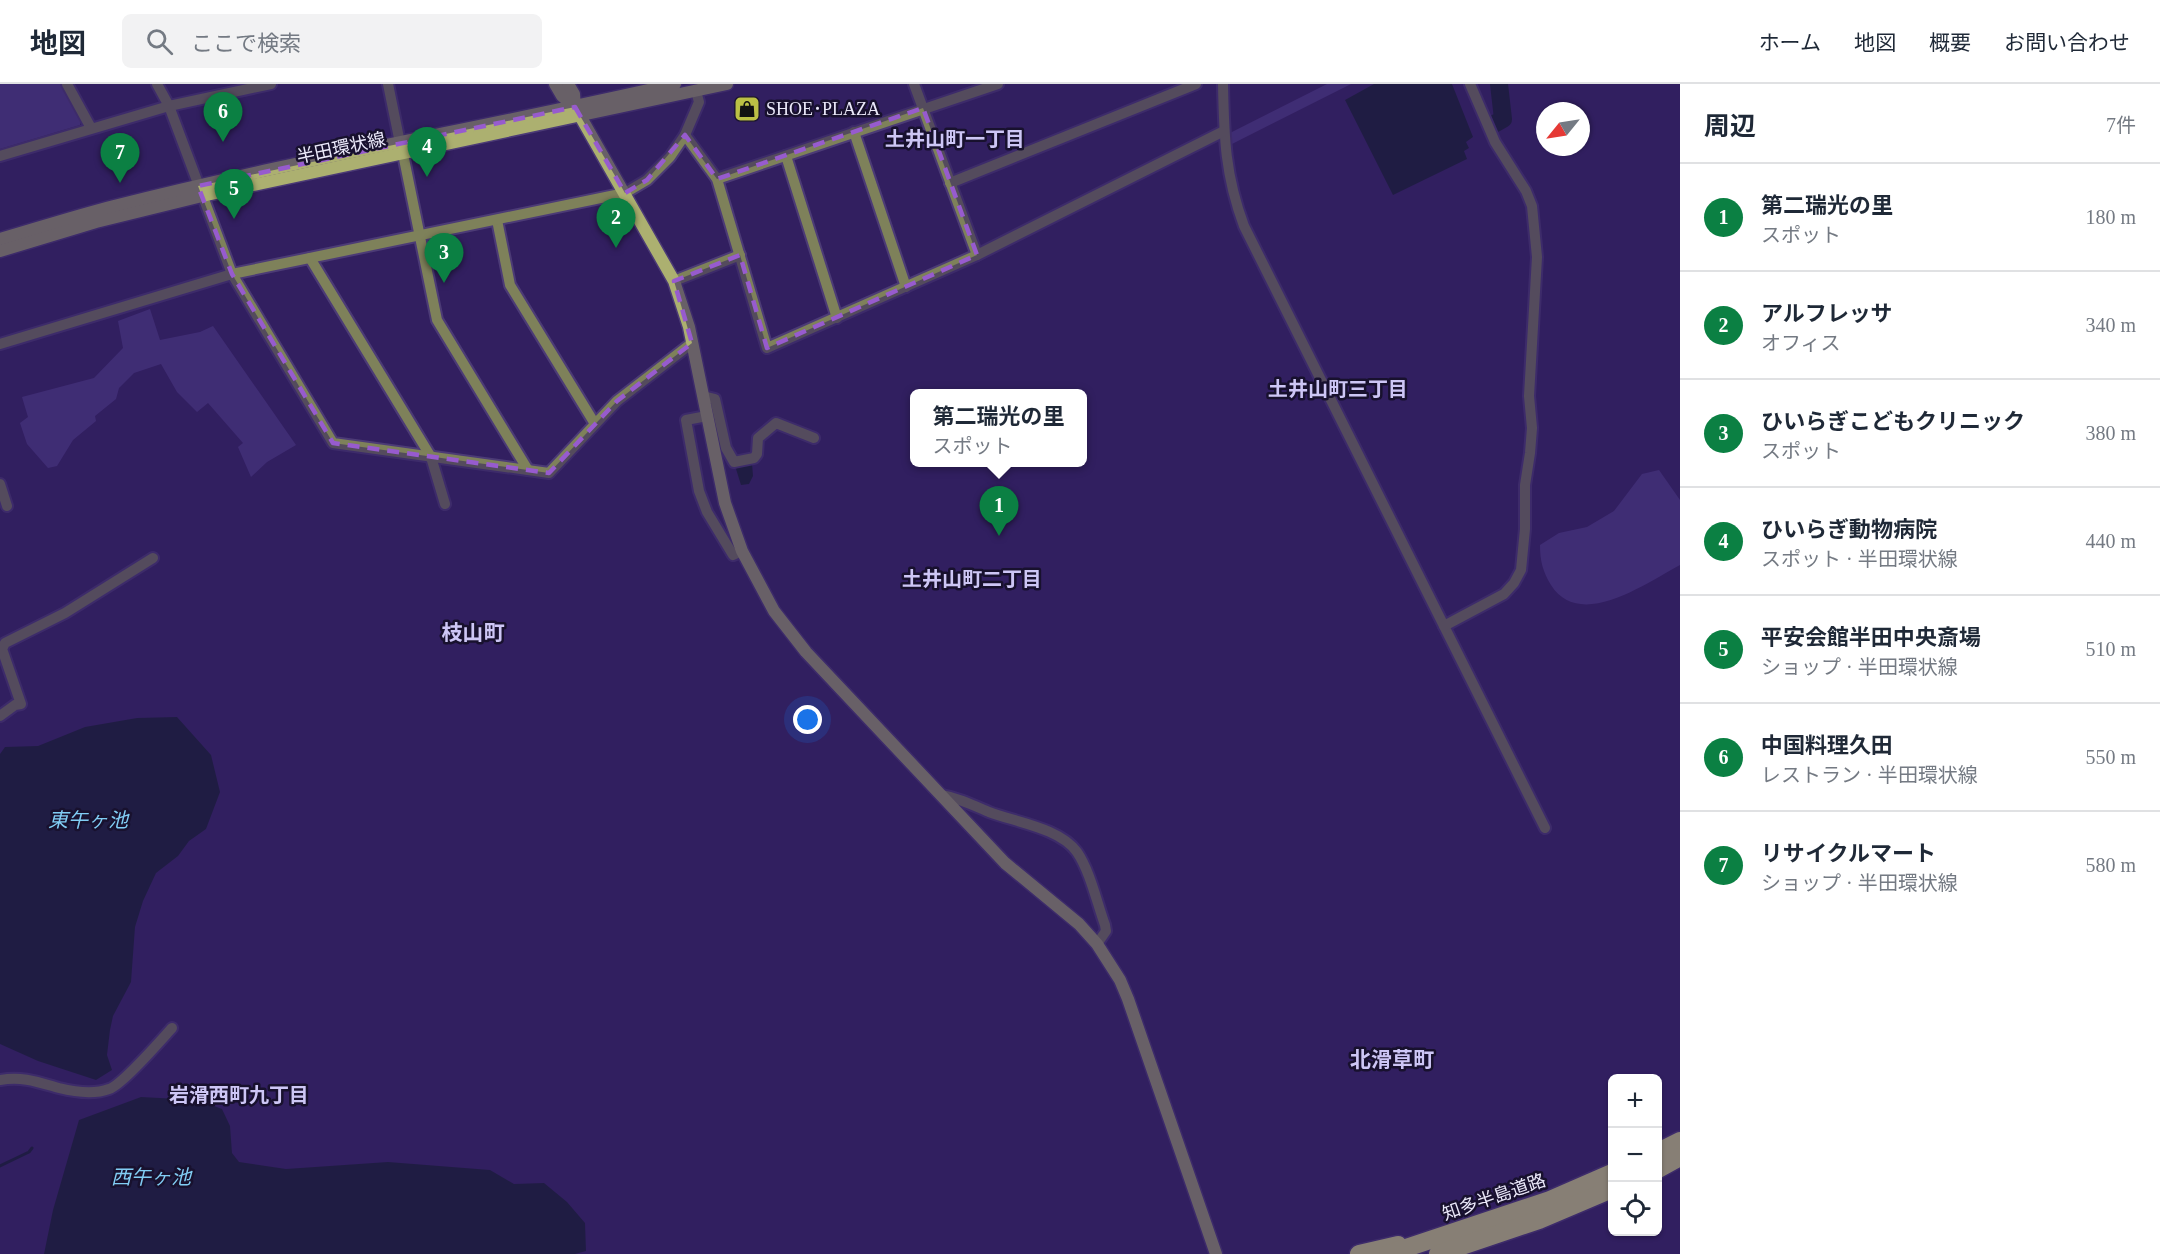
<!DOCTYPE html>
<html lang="ja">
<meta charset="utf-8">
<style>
body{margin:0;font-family:"Times New Roman","Noto Sans JP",serif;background:#f2f2f3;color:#1f2937}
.controls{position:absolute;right:18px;bottom:18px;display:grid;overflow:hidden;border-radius:9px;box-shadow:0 2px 4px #0004}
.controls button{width:54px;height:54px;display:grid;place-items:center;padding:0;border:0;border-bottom:2px solid #e0e1e3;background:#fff;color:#1f2937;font:30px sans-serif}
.compass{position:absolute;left:1536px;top:18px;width:54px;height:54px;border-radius:50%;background:#fff;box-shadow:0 2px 4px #0004;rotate:240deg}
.you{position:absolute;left:808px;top:636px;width:21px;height:21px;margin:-15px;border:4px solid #fff;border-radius:50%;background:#1a73e8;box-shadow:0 0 0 9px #1a73e833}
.badge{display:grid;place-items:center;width:39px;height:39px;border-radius:50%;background:#0b8043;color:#fff;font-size:20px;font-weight:700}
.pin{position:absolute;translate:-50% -50px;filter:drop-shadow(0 2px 3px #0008)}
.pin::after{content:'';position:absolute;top:32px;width:21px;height:18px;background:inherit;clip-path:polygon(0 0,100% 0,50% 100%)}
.popup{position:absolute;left:910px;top:305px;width:177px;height:78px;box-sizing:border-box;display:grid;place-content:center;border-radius:9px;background:#fff;filter:drop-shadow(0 2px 4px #0005);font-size:20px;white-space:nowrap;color:#747a83}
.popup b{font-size:22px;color:#1f2937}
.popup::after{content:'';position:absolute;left:50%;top:100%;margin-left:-12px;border:12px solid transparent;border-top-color:#fff}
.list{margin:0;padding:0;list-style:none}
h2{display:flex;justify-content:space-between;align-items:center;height:78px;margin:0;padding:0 24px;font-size:26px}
h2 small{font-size:20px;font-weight:400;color:#747a83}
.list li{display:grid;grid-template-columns:39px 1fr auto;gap:18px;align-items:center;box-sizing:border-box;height:108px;padding:0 24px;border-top:2px solid #e0e1e3}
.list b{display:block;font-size:22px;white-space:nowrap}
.list p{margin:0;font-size:20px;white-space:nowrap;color:#747a83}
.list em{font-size:20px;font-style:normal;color:#747a83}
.icon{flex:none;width:33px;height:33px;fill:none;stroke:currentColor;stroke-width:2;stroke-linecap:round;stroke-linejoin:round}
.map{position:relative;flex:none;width:1680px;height:1170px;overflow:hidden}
header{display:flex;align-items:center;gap:36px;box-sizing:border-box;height:84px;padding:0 30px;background:#fff;border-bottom:2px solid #e0e1e3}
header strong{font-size:28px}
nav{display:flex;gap:33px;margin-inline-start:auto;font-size:21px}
.search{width:420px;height:54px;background:#f2f2f3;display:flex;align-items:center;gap:15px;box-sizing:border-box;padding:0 21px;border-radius:9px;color:#747a83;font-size:22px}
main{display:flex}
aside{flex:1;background:#fff}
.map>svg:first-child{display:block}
.green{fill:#513e8d}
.water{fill:#0b1a21}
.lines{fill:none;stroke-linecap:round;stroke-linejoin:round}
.stream{stroke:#0b1a21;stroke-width:3}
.river{stroke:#0b1a21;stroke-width:18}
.street-casing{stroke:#4c3b76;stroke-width:14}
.secondary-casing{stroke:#4c3b76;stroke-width:15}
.highway-casing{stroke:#4c3b76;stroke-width:21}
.street{stroke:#7e815a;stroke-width:10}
.secondary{stroke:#acb070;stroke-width:12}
.highway{stroke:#eff48e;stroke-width:18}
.marked{fill:none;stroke:#975bce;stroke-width:4.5;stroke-dasharray:12 8;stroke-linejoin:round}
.labels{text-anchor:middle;stroke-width:5;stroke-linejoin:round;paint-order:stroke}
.poi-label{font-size:18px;fill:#ebe9fa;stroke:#18112e;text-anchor:start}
.street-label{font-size:18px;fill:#ebe9fa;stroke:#18112e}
.neighbourhood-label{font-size:20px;font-weight:bold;fill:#cdc6f5;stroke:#18112e}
.water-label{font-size:20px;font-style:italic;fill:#81cdf4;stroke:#18112e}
.quarter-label{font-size:21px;font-weight:bold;fill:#cdc6f5;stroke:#18112e}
</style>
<header>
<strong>地図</strong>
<div class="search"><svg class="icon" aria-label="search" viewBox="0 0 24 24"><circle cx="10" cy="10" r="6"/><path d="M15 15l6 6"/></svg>ここで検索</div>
<nav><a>ホーム</a><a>地図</a><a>概要</a><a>お問い合わせ</a></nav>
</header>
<main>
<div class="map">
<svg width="1680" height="1170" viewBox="0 0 1680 1170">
<rect width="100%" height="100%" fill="#321f60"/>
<!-- green -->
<g class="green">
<path d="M0,0h61l20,37 -1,4 -80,24z"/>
<path d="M1327,0h24l-123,62v-12z"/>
<path d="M150,225l10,31 40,-8 13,-6 83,119 -29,17 -16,15 -13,-30 5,-4 -35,-40 -11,9 -20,-20 -16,-28 -27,9 -15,15 -3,11 -21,17 1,5 -23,19 -16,26 -9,2 -21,-24 -7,-21 8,-6 -6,-20 72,-19 29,-30 -5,-27z"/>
<path d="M1659,386l21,30v65c-34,18 -100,66 -129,20 -8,-13 -11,-24 -11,-40l19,-12 28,-6 27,-16 28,-37z"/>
</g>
<!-- water -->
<g class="water">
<path d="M1374,0h78l21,53 -7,5 3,6 -5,3 3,8 -74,36 -48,-95z"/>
<path d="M752,379l1,13 -4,8 -8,1 -5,-16 3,-5z"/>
<path d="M177,633l34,38 9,37 -14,37 -17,12 -11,15 -22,17 -13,28 -8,26 -4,55 -18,34 -3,14 -3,25 5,15 -16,10 -58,-19 -38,-17v-290l5,-7 33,-1 47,-19 52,-9z"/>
<path d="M141,1013l57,3 24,9 8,17 2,27 7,9 47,7 102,-7 102,8 24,14 30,-1 23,19 18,21 1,28 -11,3h-531l9,-44 26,-90z"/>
</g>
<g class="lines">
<!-- stream -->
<path class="stream" d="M0,1082l29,-14 3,-4"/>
<!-- river -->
<path class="river" d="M1496,39l7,-4 -4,-35"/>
<!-- street casing -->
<g class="street-casing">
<g id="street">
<path d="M67,0l24,44"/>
<path d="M157,0l12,22 63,168 101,169 216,30 68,-72 75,-58"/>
<path d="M388,0l12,59"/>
<path d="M914,0l63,171"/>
<path d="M1223,0c1,53 2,91 21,142l301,602"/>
<path d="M854,48l52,155"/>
<path d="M685,51l32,44 50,169 210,-93 247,-124"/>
<path d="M403,70l34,166 91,150"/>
<path d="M0,72l169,-50 102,-22"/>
<path d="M786,72l51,162"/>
<path d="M717,95l281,-95"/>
<path d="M950,99l246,-99"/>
<path d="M497,136l13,65 85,139"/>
<path d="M310,174l121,199 14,47"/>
<path d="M674,197l66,-26"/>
<path d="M0,260l232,-70 393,-81 22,-13 23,-23 15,-22 14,-33 -3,-11"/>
<path d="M703,312l12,3 11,49 8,14 20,-4 3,-4 1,-16 18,-15 38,15"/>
<path d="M707,332l-21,4 13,71 8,21 26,43 9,-4"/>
<path d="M0,400l7,22"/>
<path d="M1444,542l60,-32 10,-11 7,-13 4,-41v-44l5,-32 2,-25 -3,-32 8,-139 -5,-51 -6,-15 -31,-49 -25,-58"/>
<path d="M0,632l15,-11 6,-1 -19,-55 3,-6 60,-30 88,-55"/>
<path d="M941,711c18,3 32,10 48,17 26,10 71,16 88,40 13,19 20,51 28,73l1,6 -9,13"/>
<path d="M0,996c22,-4 38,2 59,8 16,4 34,7 50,1 13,-4 52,-49 63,-61"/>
</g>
</g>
<!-- secondary casing -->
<g class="secondary-casing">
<g id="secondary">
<path d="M555,0l7,12 13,11 99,174 15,46 36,176 17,48 32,60 32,41 199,211 74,61 18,20 23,36 8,19 88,255"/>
<path d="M568,0l6,10 1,13"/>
<path d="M0,155c38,-11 75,-23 114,-33 185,-47 374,-79 561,-122"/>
<path d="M0,167l96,-29 106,-26 525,-112"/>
</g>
</g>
<!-- highway casing -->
<g class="highway-casing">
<g id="highway">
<path d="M1658,1068l22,-11"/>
<path d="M1658,1085l22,-12"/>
<path d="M1359,1170l39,-9"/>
<path d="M1388,1170l162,-54 62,-27"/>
<path d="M1438,1170l101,-34 73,-31"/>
</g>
</g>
<!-- street -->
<use href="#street" class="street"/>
<!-- secondary -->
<use href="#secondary" class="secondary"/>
<!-- highway -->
<use href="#highway" class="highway"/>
</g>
<!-- marked area -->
<path d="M0 0H1680V1170H0ZM575,23l50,86 22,-13 38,-45 32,44 206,-71 54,147 -210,93 -27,-93 -66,26 18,62 -75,58 -68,72 -216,-30 -101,-169 -34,-88z" fill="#321f60" fill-opacity=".55" fill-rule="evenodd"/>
<path class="marked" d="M575,23l50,86 22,-13 38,-45 32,44 206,-71 54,147 -210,93 -27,-93 -66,26 18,62 -75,58 -68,72 -216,-30 -101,-169 -34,-88z"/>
<!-- icons -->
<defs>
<g id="shop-square" transform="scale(1.35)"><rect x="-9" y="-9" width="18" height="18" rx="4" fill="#bbc045" stroke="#18112e"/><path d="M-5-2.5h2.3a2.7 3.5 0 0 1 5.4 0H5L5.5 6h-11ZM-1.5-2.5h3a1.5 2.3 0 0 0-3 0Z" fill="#111"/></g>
</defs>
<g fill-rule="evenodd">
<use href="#shop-square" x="747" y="25"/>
</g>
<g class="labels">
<!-- poi labels -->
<g class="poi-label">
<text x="766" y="31">SHOE･PLAZA</text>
</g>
<!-- street labels -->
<g class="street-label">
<text transform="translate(341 64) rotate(-12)" y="6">半田環状線</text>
<text transform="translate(1494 1113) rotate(-19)" y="6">知多半島道路</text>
</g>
<!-- neighbourhood labels -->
<g class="neighbourhood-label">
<text x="955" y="62">土井山町一丁目</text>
<text x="1338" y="312">土井山町三丁目</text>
<text x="972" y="502">土井山町二丁目</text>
<text x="239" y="1018">岩滑西町九丁目</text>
</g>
<!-- water labels -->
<g class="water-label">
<text x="88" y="743">東午ヶ池</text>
<text x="151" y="1100">西午ヶ池</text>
</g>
<!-- quarter labels -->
<g class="quarter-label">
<text x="473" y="556">枝山町</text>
<text x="1392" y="983">北滑草町</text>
</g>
</g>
</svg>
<div class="controls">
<button>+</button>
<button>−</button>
<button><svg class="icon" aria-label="locate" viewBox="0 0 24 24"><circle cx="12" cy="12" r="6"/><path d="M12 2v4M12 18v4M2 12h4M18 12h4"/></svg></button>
</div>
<svg class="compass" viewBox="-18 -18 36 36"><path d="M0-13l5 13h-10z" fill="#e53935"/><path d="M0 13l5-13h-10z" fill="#747a83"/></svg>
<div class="you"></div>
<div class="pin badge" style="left:999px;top:452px">1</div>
<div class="popup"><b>第二瑞光の里</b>スポット</div>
<div class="pin badge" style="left:616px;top:164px">2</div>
<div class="pin badge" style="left:444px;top:199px">3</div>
<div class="pin badge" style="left:427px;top:93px">4</div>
<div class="pin badge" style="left:234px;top:135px">5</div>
<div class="pin badge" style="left:223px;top:58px">6</div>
<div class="pin badge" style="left:120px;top:99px">7</div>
</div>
<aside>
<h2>周辺<small>7件</small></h2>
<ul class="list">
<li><span class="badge">1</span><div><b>第二瑞光の里</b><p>スポット</p></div><em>180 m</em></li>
<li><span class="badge">2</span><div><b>アルフレッサ</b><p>オフィス</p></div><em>340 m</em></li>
<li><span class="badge">3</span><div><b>ひいらぎこどもクリニック</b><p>スポット</p></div><em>380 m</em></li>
<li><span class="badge">4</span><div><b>ひいらぎ動物病院</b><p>スポット · 半田環状線</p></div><em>440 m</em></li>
<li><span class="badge">5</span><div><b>平安会館半田中央斎場</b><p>ショップ · 半田環状線</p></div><em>510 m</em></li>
<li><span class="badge">6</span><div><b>中国料理久田</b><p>レストラン · 半田環状線</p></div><em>550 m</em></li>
<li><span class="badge">7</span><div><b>リサイクルマート</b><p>ショップ · 半田環状線</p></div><em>580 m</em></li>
</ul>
</aside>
</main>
